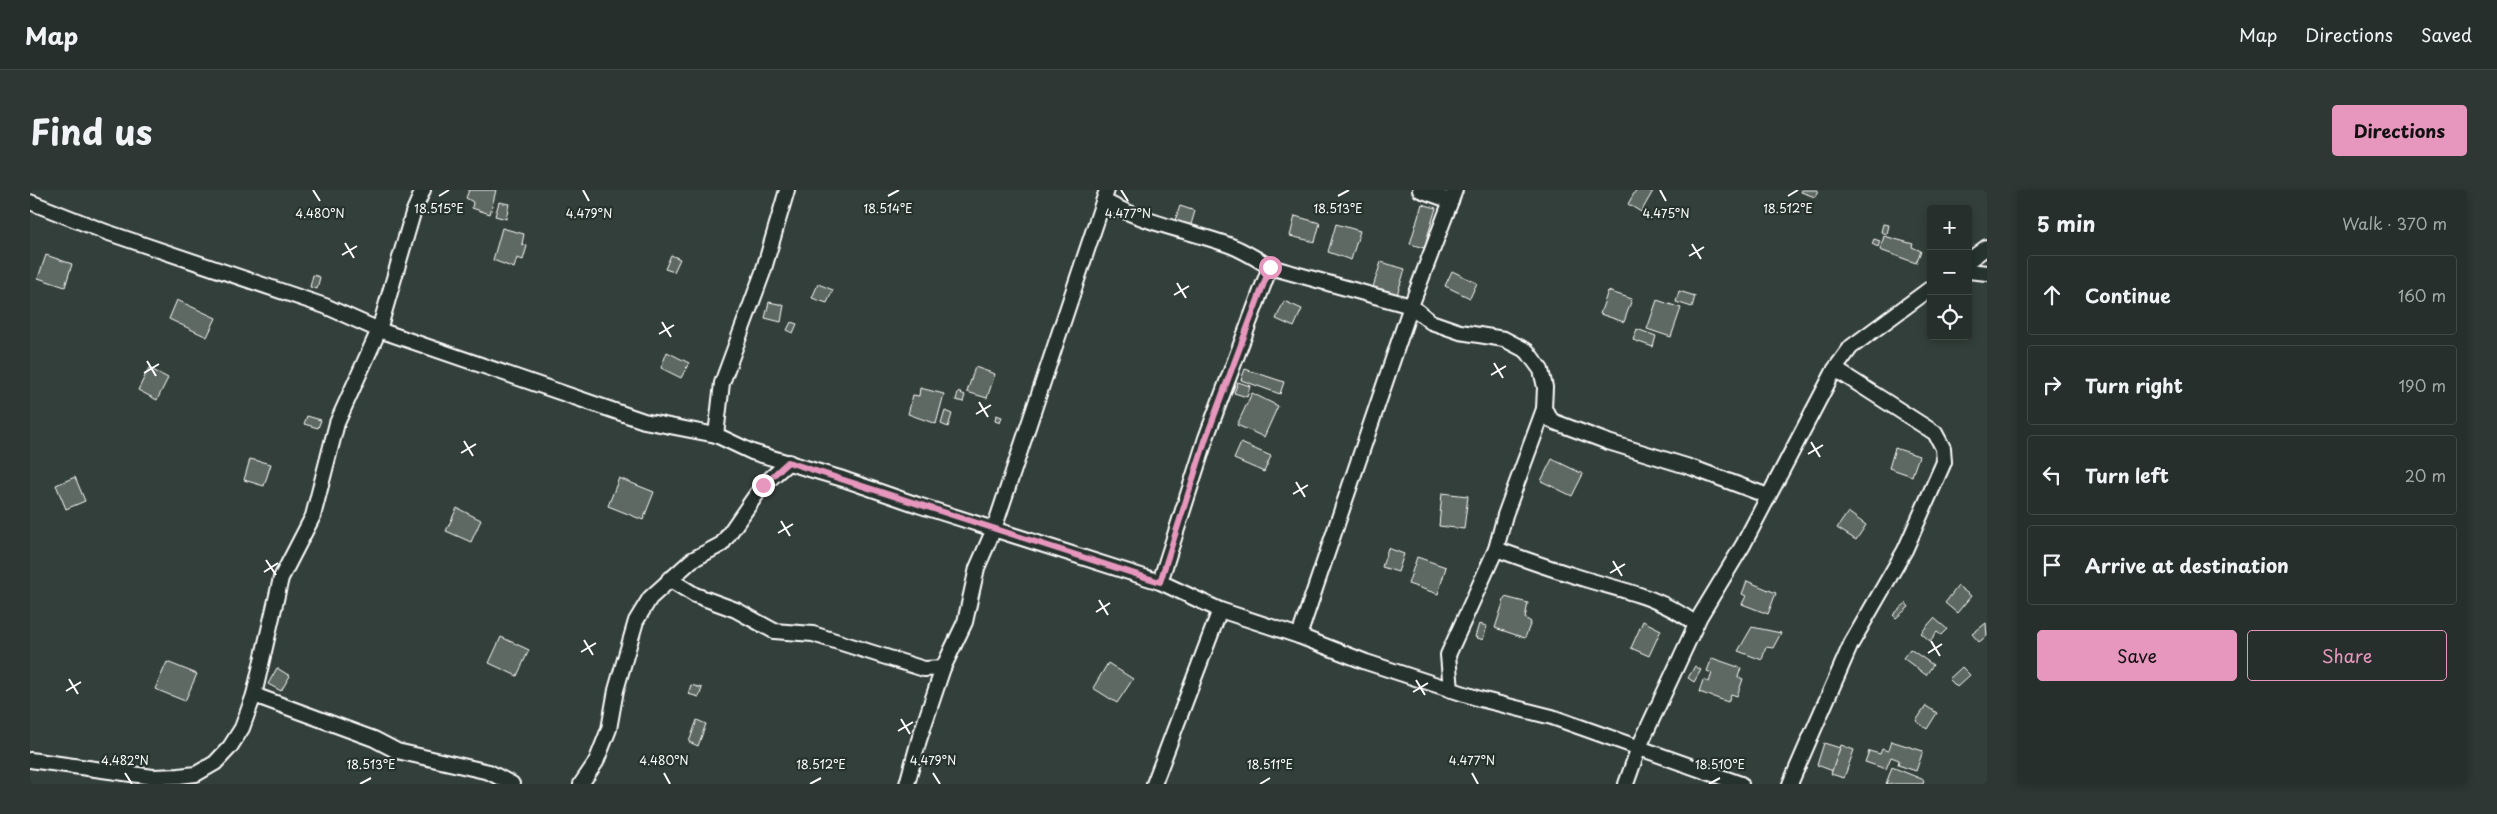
<!DOCTYPE html>
<meta charset="utf-8">
<style>
body{margin:0;font-family:"Playpen Sans",sans-serif;background:#2e3734;color:#f1f3f6}
.controls{position:absolute;right:15px;top:15px;display:grid;overflow:hidden;border-radius:5px;box-shadow:0 2px 8px #0003}
.controls button{width:45px;height:45px;display:grid;place-items:center;padding:0;border:0;border-bottom:1px solid #424a48;background:#262f2c;color:#f1f3f6;font:25px sans-serif}
.stop{position:absolute;width:15px;height:15px;margin:-11px;border:4px solid #e797bd;border-radius:50%;background:#fff}
.stop.end{background:#e797bd;border-color:#fff;box-shadow:0 1px 5px #0008}
.list{margin:0;padding:0;list-style:none}
h2{display:flex;justify-content:space-between;align-items:center;height:65px;margin:0;padding:0 20px;font-size:21px}
h2 small{font-size:16px;font-weight:400;color:#a4a9a9}
.list li{display:grid;grid-template-columns:32px 1fr auto;gap:15px;align-items:center;box-sizing:border-box;height:80px;margin:0 10px 10px;padding:0 10px;border:1px solid #424a48;border-radius:5px}
.list b{display:block;font-size:19px;white-space:nowrap}
.list em{font-size:16px;font-style:normal;color:#a4a9a9}
.actions{display:flex;gap:10px;padding:15px 20px}
.actions a{flex:1;padding:11px 0;border:1px solid #e797bd;border-radius:5px;text-align:center;font-size:18px;color:#e797bd}
.actions .main{background:#e797bd;color:#111}
.icon{flex:none;width:28px;height:28px;fill:none;stroke:currentColor;stroke-width:2;stroke-linecap:round;stroke-linejoin:round}
.map{position:relative;flex:none;width:1957px;height:594px;overflow:hidden;border-radius:5px}
header{display:flex;align-items:center;gap:30px;box-sizing:border-box;height:70px;padding:0 25px;background:#262f2c;border-bottom:1px solid #424a48}
header strong{font-size:24px}
nav{display:flex;gap:28px;margin-inline-start:auto;font-size:18px}
.intro{display:flex;align-items:center;justify-content:space-between;box-sizing:border-box;height:120px;padding:0 30px}
h1{margin:0;font-size:35px}
.button{padding:12px 22px;border-radius:5px;background:#e797bd;color:#111;font-size:18px;font-weight:700}
main{display:flex;gap:30px;padding:0 30px}
aside{flex:1;background:#262f2c;border-radius:5px;box-shadow:0 2px 8px #0003}
.map>svg:first-child{display:block}
.building{fill:#5f6964;stroke:#fff}
.lines{fill:none;stroke-linecap:round;stroke-linejoin:round}
.minor-casing{stroke:#fff;stroke-width:18}
.minor{stroke:#26332d;stroke-width:14}
.route{stroke:#e797bd;stroke-width:6}
.ticks{fill:none;stroke:#fff;stroke-width:2}
.ticks-label{font-size:12px;text-anchor:middle;fill:#fff;stroke:#26332d;stroke-width:4.5;stroke-linejoin:round;paint-order:stroke}
</style>
<header>
<strong>Map</strong>
<nav><a>Map</a><a>Directions</a><a>Saved</a></nav>
</header>
<div class="intro"><h1>Find us</h1><a class="button">Directions</a></div>
<main>
<div class="map">
<svg width="1957" height="594" viewBox="0 0 1957 594">
<rect width="100%" height="100%" fill="#333f3a"/>
<filter id="ink" filterUnits="userSpaceOnUse"><feTurbulence type="fractalNoise" baseFrequency=".02" numOctaves="2"/><feDisplacementMap in="SourceGraphic" scale="10" xChannelSelector="R" yChannelSelector="G"/><feConvolveMatrix kernelMatrix="1 2 1 2 8 2 1 2 1" color-interpolation-filters="sRGB"/></filter>
<g filter="url(#ink)">
<!-- building -->
<g class="building">
<path d="M439,0h27l-6,24 -18,-6 1,-6 -7,-4z"/>
<path d="M1606,0l17,1 -12,21 -13,-8z"/>
<path d="M1772,0h16l-3,7 -14,-5z"/>
<path d="M469,12l10,2 -3,15 -11,-3z"/>
<path d="M1392,14l14,4 -12,40 -14,-4z"/>
<path d="M1150,16l15,5 -5,17 -16,-5z"/>
<path d="M1265,26l25,7 -5,19 -25,-6z"/>
<path d="M1306,34l24,7 -9,29 -23,-8z"/>
<path d="M1853,34l6,1 -2,9 -6,-2z"/>
<path d="M472,38l22,6 -2,10 5,2 -4,14 -6,-2 -3,10 -21,-8z"/>
<path d="M1854,46l29,8 -1,3 9,4 -5,12 -36,-13z"/>
<path d="M1844,49l6,2 -2,6 -6,-3z"/>
<path d="M16,65l26,9 -7,23 -27,-9z"/>
<path d="M641,65l9,4 -6,13 -9,-3z"/>
<path d="M1351,72l24,7 -8,26 -24,-8z"/>
<path d="M1422,81l25,12 -7,15 -25,-12z"/>
<path d="M283,85l7,2 -3,12 -7,-2z"/>
<path d="M788,94l15,6 -6,13 -15,-5z"/>
<path d="M1578,101l24,8 -8,23 -24,-8z"/>
<path d="M1649,101l16,5 -3,11 -16,-5z"/>
<path d="M147,110l39,18 -9,19 -38,-18z"/>
<path d="M1627,110l24,8 -10,29 -24,-8z"/>
<path d="M1254,111l18,8 -8,18 -18,-8z"/>
<path d="M739,112l15,3 -3,17 -16,-4z"/>
<path d="M761,132l6,2 -4,9 -6,-3z"/>
<path d="M1607,139l19,7 -3,11 -20,-7z"/>
<path d="M637,162l22,11 -8,15 -20,-10z"/>
<path d="M945,177l20,7 -8,24 -20,-6z"/>
<path d="M119,178l19,10 -11,22 -19,-10z"/>
<path d="M1215,179l39,13 -4,12 -39,-14z"/>
<path d="M1208,192l12,4 -3,11 -13,-4z"/>
<path d="M890,198l24,6 -8,30 -28,-10 5,-19 6,1z"/>
<path d="M928,202l7,3 -2,7 -7,-2z"/>
<path d="M1222,203l26,13 -14,31 -27,-12z"/>
<path d="M915,221l7,3 -4,13 -7,-3z"/>
<path d="M966,225l6,2 -2,6 -5,-2z"/>
<path d="M277,226l14,4 -3,8 -14,-4z"/>
<path d="M1211,253l30,13 -7,16 -30,-13z"/>
<path d="M1865,258l24,8 -7,20 -23,-8z"/>
<path d="M220,269l21,5 -7,22 -20,-6z"/>
<path d="M1522,269l31,15 -11,22 -31,-15z"/>
<path d="M45,287l10,24 -19,8 -10,-24z"/>
<path d="M589,288l35,14 -11,28 -35,-14z"/>
<path d="M1412,303l26,3 -4,33 -25,-3z"/>
<path d="M427,318l24,12 -10,22 -25,-11z"/>
<path d="M1818,322l18,13 -10,15 -19,-12z"/>
<path d="M1358,358l16,6 -6,18 -16,-5z"/>
<path d="M1387,367l29,10 -8,27 -30,-10z"/>
<path d="M1717,391l29,12 -8,21 -26,-10 4,-8 -4,-2z"/>
<path d="M1928,396l13,10 -14,17 -12,-10z"/>
<path d="M1475,407l23,6 -3,15 6,4 -6,16 -30,-10z"/>
<path d="M1876,413l3,4 -13,11 -3,-3z"/>
<path d="M1904,428l13,11 -6,6 -4,-3 -7,9 -9,-8z"/>
<path d="M1613,431l18,9 -12,26 -18,-8z"/>
<path d="M1956,433l1,13 -8,6 -7,-8z"/>
<path d="M1449,434l8,2 -4,14 -8,-3z"/>
<path d="M1722,437l29,6 -8,15 -7,-1 -4,13 -24,-9z"/>
<path d="M471,447l28,13 -12,26 -28,-13z"/>
<path d="M1880,459l23,16 -7,10 -23,-17z"/>
<path d="M1682,468l29,10 -3,9 5,2 -6,17 -6,-2 -3,8 -29,-10 4,-12 6,2 3,-9 -5,-2z"/>
<path d="M137,472l30,12 -12,27 -30,-12z"/>
<path d="M1078,473l25,16 -16,24 -24,-15z"/>
<path d="M1665,476l6,4 -7,12 -6,-4z"/>
<path d="M1932,477l8,8 -13,12 -8,-8z"/>
<path d="M247,478l13,8 -9,15 -13,-7z"/>
<path d="M661,495l11,3 -3,9 -11,-3z"/>
<path d="M1896,516l11,7 -10,16 -11,-8z"/>
<path d="M667,530l9,4 -8,22 -9,-4z"/>
<path d="M1861,551l32,10 -7,20 -18,-6 1,-5 -8,-3 -5,12 -21,-7 4,-11 11,3 2,-5 6,2z"/>
<path d="M1794,553l16,5 -7,23 -16,-6z"/>
<path d="M1811,555l13,5 -10,28 -13,-4z"/>
<path d="M1862,577l32,13 -1,4h-37z"/>
</g>
<g class="lines">
<!-- minor casing -->
<g class="minor-casing">
<g id="minor">
<path d="M1390,0l31,11"/>
<path d="M1074,11c40,22 82,29 125,44 14,5 28,14 41,22"/>
<path d="M0,12l76,30 219,74 54,24 265,91 72,14 36,17 91,27 75,26 242,77 60,28 79,26 67,26 114,37 72,18 189,67"/>
<path d="M1938,71l19,-14"/>
<path d="M1938,81l19,2"/>
<path d="M686,245l6,-52 41,-111 24,-82"/>
<path d="M1466,359c25,9 50,18 76,26 48,16 81,18 124,49"/>
<path d="M639,389l26,16 41,15 38,21 39,3 111,35 19,-1"/>
<path d="M1130,392l46,-144 64,-171 141,39 20,16 29,10 44,7 23,12 14,19 4,17 -1,22 8,12 56,21 85,26 75,28"/>
<path d="M1269,446l112,-330 44,-116"/>
<path d="M1421,500l-3,-35 48,-106 9,-34 39,-106"/>
<path d="M224,505l120,44 23,12 92,21 23,12"/>
<path d="M0,570l123,17 26,-1 17,-2 19,-11 15,-16 12,-19 12,-33 27,-117 32,-62 24,-93 42,-93 34,-117 10,-23"/>
<path d="M551,594l15,-22 13,-33 7,-39 20,-69 14,-23 42,-38 30,-16 41,-59 26,-23"/>
<path d="M877,594l12,-44 24,-72 22,-46 12,-54 17,-39 113,-339"/>
<path d="M1124,594l66,-174"/>
<path d="M1596,594l13,-37 61,-131 43,-71 92,-176 16,-22 80,-59"/>
<path d="M1760,594l61,-140 54,-94 39,-88 -1,-14 -8,-15 -100,-64"/>
</g>
</g>
<!-- minor -->
<use href="#minor" class="minor"/>
</g>
</g>
<g class="lines" filter="url(#ink)">
<!-- route -->
<path class="route" d="M733,295l25,-23 372,120 46,-144 64,-171"/>
</g>
<!-- ticks -->
<path class="ticks" d="M283,0l7,11M553,0l6,11M1091,0l7,11M1630,0l6,11M409,6l10,-6M858,6l11,-6M1308,6l11,-6M1758,6l10,-6M315,53l9,15M1662,54l9,15M312,65l15,-9M1659,66l15,-9M1147,93l9,15M1144,105l15,-9M632,132l9,15M629,144l15,-9M117,171l9,15M1464,173l9,15M114,183l15,-9M1461,185l15,-9M949,212l9,15M946,224l15,-9M434,251l9,15M1781,252l9,15M431,263l15,-9M1778,264l15,-9M1266,292l9,15M1263,304l15,-9M751,331l9,15M748,343l15,-9M236,370l10,15M1583,371l9,15M234,382l14,-9M1580,383l15,-9M1069,410l9,15M1066,422l14,-9M554,450l9,15M1901,451l9,15M551,462l15,-9M1898,463l14,-9M39,489l9,15M1386,490l9,15M36,501l15,-9M1383,502l15,-9M871,529l9,15M868,541l15,-9M95,583l7,11M634,583l6,11M903,583l7,11M1442,583l6,11M330,594l11,-6M780,594l11,-6M1230,594l10,-6M1679,594l11,-6"/>
<g class="ticks-label">
<text x="1308" y="23">18.513°E</text>
<text x="409" y="23">18.515°E</text>
<text x="858" y="23">18.514°E</text>
<text x="1758" y="23">18.512°E</text>
<text x="290" y="28">4.480°N</text>
<text x="559" y="28">4.479°N</text>
<text x="1098" y="28">4.477°N</text>
<text x="1636" y="28">4.475°N</text>
<text x="95" y="575">4.482°N</text>
<text x="634" y="575">4.480°N</text>
<text x="903" y="575">4.479°N</text>
<text x="1442" y="575">4.477°N</text>
<text x="341" y="579">18.513°E</text>
<text x="791" y="579">18.512°E</text>
<text x="1240" y="579">18.511°E</text>
<text x="1690" y="579">18.510°E</text>
</g>
</svg>
<div class="controls">
<button>+</button>
<button>−</button>
<button><svg class="icon" aria-label="locate" viewBox="0 0 24 24"><circle cx="12" cy="12" r="6"/><path d="M12 2v4M12 18v4M2 12h4M18 12h4"/></svg></button>
</div>
<div class="stop" style="left:1240px;top:77px"></div>
<div class="stop end" style="left:733px;top:295px"></div>
</div>
<aside>
<h2>5 min<small>Walk · 370 m</small></h2>
<ul class="list">
<li><svg class="icon" aria-label="ahead" viewBox="0 0 24 24"><path d="M12 20V5M6 11l6-6 6 6"/></svg><div><b>Continue</b></div><em>160 m</em></li>
<li><svg class="icon" aria-label="right" viewBox="0 0 24 24"><path d="M7 20v-9h11M14 6l5 5-5 5"/></svg><div><b>Turn right</b></div><em>190 m</em></li>
<li><svg class="icon" aria-label="left" viewBox="0 0 24 24"><path d="M17 20v-9H6M10 6l-5 5 5 5"/></svg><div><b>Turn left</b></div><em>20 m</em></li>
<li><svg class="icon" aria-label="arrive" viewBox="0 0 24 24"><path d="M6 21V4h12l-3 4 3 4H6"/></svg><div><b>Arrive at destination</b></div></li>
</ul>
<div class="actions"><a class="main">Save</a><a>Share</a></div>
</aside>
</main>
